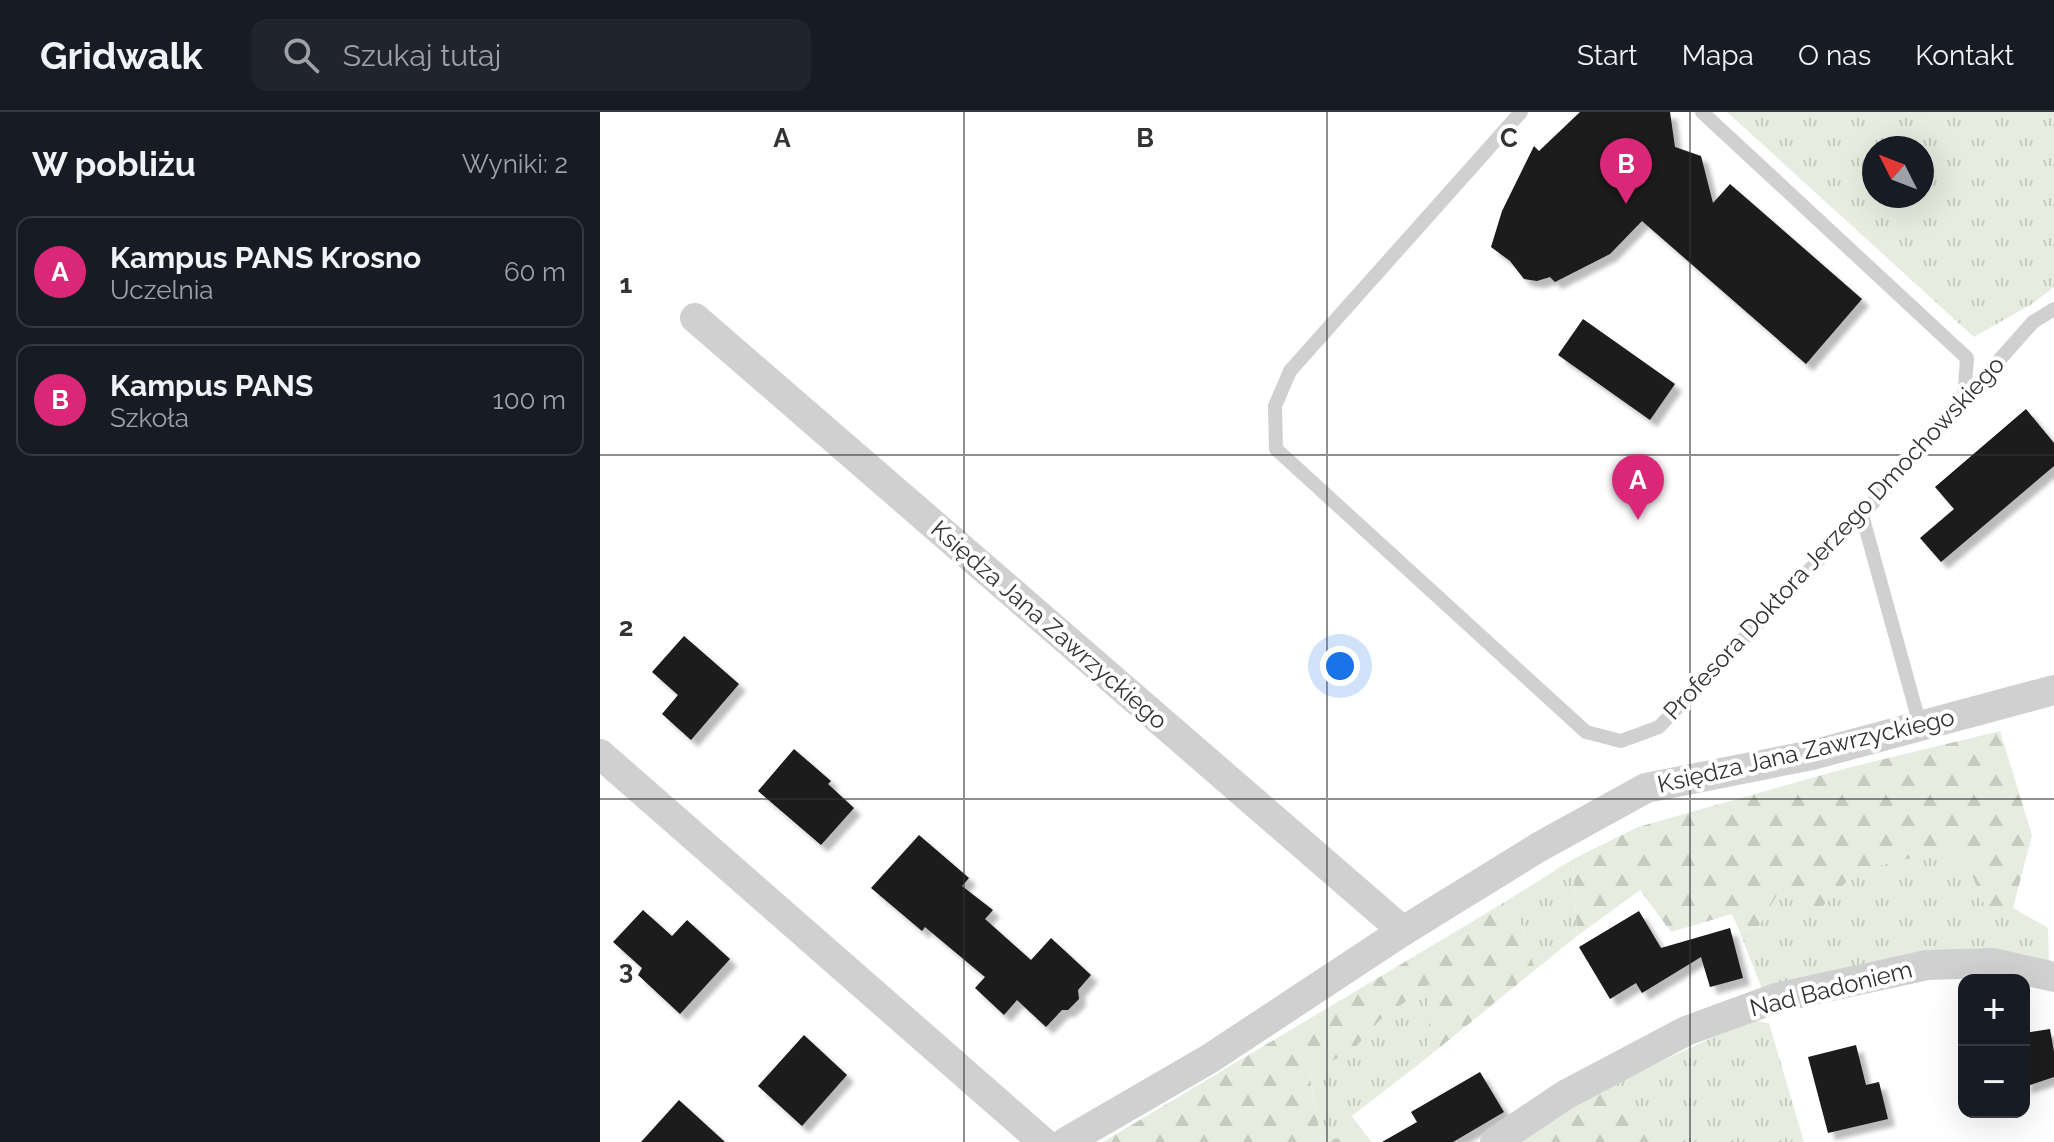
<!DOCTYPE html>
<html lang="pl">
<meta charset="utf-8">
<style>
body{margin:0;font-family:Raleway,sans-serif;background:#20242c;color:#f1f3f6}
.controls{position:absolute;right:24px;bottom:24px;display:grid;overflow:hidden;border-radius:16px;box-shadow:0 8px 32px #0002}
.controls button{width:72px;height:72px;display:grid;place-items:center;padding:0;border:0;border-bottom:2px solid #363941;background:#171b24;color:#f1f3f6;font:40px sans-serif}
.compass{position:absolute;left:1262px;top:24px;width:72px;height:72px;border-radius:50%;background:#171b24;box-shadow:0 8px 32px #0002;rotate:312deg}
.you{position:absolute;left:740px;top:554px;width:28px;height:28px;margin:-20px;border:6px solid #fff;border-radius:50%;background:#1a73e8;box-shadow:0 0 0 12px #1a73e833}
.badge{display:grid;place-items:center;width:52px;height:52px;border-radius:50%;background:#db2777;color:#fff;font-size:26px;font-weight:700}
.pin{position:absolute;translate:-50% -66px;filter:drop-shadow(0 2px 4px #0008)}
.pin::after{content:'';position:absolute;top:42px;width:28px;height:24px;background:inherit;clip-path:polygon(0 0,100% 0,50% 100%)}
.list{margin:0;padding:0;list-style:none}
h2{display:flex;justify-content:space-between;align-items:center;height:104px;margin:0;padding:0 32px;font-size:34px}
h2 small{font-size:26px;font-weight:400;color:#9ea1a6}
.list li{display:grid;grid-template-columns:52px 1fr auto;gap:24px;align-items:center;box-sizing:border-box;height:112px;margin:0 16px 16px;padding:0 16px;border:2px solid #363941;border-radius:16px}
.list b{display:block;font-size:30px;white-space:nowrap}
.list p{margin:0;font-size:26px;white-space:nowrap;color:#9ea1a6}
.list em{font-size:26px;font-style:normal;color:#9ea1a6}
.icon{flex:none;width:44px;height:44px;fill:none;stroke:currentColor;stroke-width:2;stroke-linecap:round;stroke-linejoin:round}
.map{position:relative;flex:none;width:1454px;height:1030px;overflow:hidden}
header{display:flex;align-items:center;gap:48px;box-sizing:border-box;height:112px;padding:0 40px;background:#171b24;border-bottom:2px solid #363941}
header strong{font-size:38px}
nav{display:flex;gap:44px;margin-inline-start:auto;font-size:28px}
.search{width:560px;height:72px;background:#20242c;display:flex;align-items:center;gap:20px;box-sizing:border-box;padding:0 28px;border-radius:16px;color:#9ea1a6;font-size:30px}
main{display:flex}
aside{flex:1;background:#171b24}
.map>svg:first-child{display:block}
.grass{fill:url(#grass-tufts);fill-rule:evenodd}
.forest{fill:url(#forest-firs)}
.building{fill:#1a1a1a;filter:url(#shadow)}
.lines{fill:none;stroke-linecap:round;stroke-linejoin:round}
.lane{stroke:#d0d0d0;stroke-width:14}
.street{stroke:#d0d0d0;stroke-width:30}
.grid{fill:none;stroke:#333;stroke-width:2;stroke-opacity:0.55}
.labels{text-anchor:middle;stroke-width:8;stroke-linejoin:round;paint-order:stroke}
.street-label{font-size:24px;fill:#333;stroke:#fff}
.grid-label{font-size:26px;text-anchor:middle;font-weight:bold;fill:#333;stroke:#fff;stroke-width:8;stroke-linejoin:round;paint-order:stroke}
</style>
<header>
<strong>Gridwalk</strong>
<div class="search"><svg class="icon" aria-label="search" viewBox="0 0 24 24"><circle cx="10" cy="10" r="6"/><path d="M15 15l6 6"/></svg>Szukaj tutaj</div>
<nav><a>Start</a><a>Mapa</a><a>O nas</a><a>Kontakt</a></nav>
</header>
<main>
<aside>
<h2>W pobliżu<small>Wyniki: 2</small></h2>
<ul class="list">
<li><span class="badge">A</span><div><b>Kampus PANS Krosno</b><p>Uczelnia</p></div><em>60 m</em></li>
<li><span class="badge">B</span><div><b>Kampus PANS</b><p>Szkoła</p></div><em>100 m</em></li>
</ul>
</aside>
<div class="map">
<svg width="1454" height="1030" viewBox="0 0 1454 1030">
<defs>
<pattern id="grass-tufts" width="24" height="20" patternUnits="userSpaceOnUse" patternTransform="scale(2)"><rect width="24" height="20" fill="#e6ecdf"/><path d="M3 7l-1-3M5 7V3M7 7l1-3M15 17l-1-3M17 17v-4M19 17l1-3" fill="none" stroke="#c6cbc0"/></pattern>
<pattern id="forest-firs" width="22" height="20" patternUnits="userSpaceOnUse" patternTransform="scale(2)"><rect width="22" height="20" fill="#e6ecdf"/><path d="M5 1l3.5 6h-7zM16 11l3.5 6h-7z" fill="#c6cbc0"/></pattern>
<filter id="shadow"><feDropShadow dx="7" dy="7" stdDeviation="2" flood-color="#0004"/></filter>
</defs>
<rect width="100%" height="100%" fill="#fff"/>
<!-- grass -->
<g class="grass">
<path d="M1127,0h327v175l-22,17 -58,33zM1322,36v48h-48v-48z"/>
<path d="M1361,735l21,53 12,17 19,-9 35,20 1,33 -287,28 -23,-59 18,-1 24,-42 39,22 38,-39z"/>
<path d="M973,747l4,77 -42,34 -15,-50 -20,-15z"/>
<path d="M831,871l-3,74 -76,59 13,18 -44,7 -12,-70 43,-20 28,-31z"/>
<path d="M1149,908l20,3 35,119h-133l-60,-35 -6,-19z"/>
</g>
<!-- forest -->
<g class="forest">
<path d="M1400,619l32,104 -19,73 -19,10 -12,-18 -21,-53 -103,23 -38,39 -39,-21 -24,41 -18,1 -7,-16 -61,18 -31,-42 -63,46 -4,-77 65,-32 209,-59z"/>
<path d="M900,793l20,15 15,50 -107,87 2,-73 -50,36 -28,31 -43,21 12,69 44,-7 7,8h-269z"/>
<path d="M1005,976l6,19 60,35h-159z"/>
</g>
<!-- building -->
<g class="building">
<path d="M980,0h90l5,35 26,9 12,47 17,-19 132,115 -56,65 -164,-143 -32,33 -55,28 -5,-5 -13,4 -13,-2 -14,-18 -19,-14 11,-36 32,-65 5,5z"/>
<path d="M983,207l92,65 -25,36 -92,-65z"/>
<path d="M1426,297l28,34v23l-113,96 -21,-24 34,-29 -19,-22z"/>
<path d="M84,524l55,48 -48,56 -29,-26 16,-19 -26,-23z"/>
<path d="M194,637l37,32 -3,3 26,24 -33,37 -63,-54z"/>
<path d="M319,723l50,43 -7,8 31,24 -8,9 46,41 20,-22 40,37 -13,15 1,9 -11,11h-6l-16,17 -29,-27 -13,15 -29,-27 10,-11 -60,-50 -3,4 -51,-43z"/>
<path d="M43,798l29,26 15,-16 43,39 -50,55 -42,-39 4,-7 -29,-26z"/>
<path d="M1039,799l22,37 69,-20 13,50 -33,9 -9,-30 -59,36 -6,-10 -26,16 -31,-52z"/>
<path d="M1450,917l4,23v25l-30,10v-54z"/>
<path d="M204,923l43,40 -45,51 -44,-40z"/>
<path d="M1256,933l10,40 13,-3 9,37 -60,14 -20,-76z"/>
<path d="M880,960l24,40 -51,30h-71l35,-20 -6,-10z"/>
<path d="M79,988l46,42h-84z"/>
</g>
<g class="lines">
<!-- lane -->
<g class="lane">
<path d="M921,0l-231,259 -15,35 1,43 310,283 35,9 38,-14 203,-212 171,-193 21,-13"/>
<path d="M1102,0l265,246 -3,42"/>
<path d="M1262,403l58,210"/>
</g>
<!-- street -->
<g class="street">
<path d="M95,206l708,613"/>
<path d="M0,642l443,388"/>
<path d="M466,1030l143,-83 194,-128 136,-84 107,-59 166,-33 242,-65"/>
<path d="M895,1030l70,-47 121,-64 90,-33 151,-33 66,-2 61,14"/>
</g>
</g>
<!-- grid -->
<path class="grid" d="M364,0v1030M727,0v1030M1090,0v1030M0,343h1454M0,687h1454"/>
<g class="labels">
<!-- street labels -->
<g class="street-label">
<text transform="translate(1234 426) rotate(-47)" y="8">Profesora Doktora Jerzego Dmochowskiego</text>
<text transform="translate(449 513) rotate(41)" y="8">Księdza Jana Zawrzyckiego</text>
<text transform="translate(1206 639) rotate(-13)" y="8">Księdza Jana Zawrzyckiego</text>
<text transform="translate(1231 877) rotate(-14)" y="8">Nad Badoniem</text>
</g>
</g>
<g class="grid-label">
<text x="182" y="35">A</text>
<text x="545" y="35">B</text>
<text x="909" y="35">C</text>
<text x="26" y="181">1</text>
<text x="26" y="524">2</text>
<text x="26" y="867">3</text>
</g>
</svg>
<div class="controls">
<button>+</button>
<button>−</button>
</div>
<svg class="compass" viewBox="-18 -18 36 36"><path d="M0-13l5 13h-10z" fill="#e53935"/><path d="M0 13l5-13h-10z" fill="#9ea1a6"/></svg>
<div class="you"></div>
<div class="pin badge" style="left:1038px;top:408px">A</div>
<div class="pin badge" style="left:1026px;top:92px">B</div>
</div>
</main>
